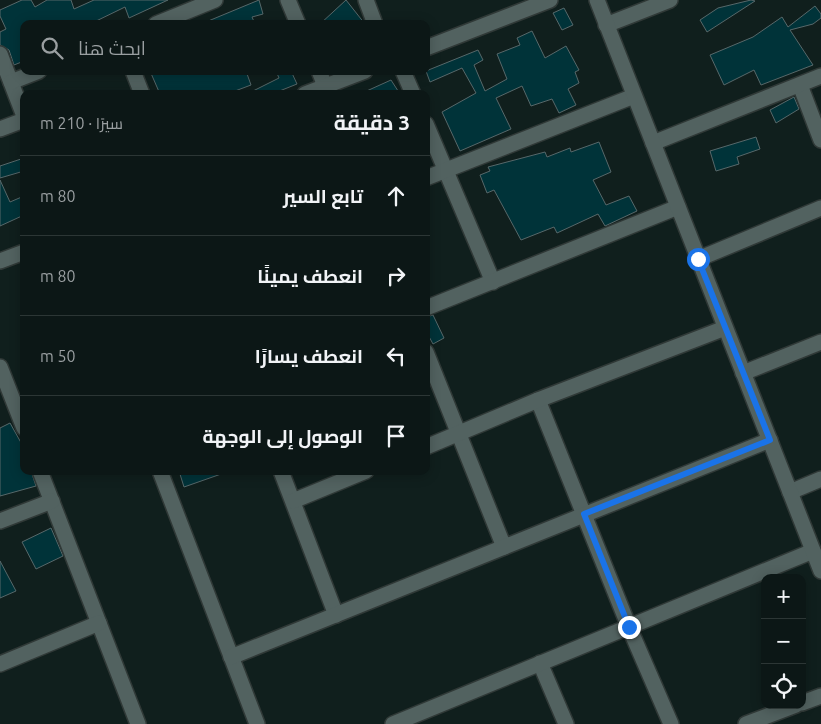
<!DOCTYPE html>
<html lang="ar">
<meta charset="utf-8">
<style>
body{margin:0;font-family:Ubuntu,Cairo,sans-serif;background:#1a2423;color:#f1f3f6;direction:rtl}
.controls{position:absolute;right:15px;bottom:15px;display:grid;overflow:hidden;border-radius:10px;box-shadow:0 2px 12px #0003}
.controls button{width:45px;height:45px;display:grid;place-items:center;padding:0;border:0;border-bottom:1px solid #2c3635;background:#0c1716;color:#f1f3f6;font:25px sans-serif}
.stop{position:absolute;width:15px;height:15px;margin:-11px;border:4px solid #1a73e8;border-radius:50%;background:#fff}
.stop.end{background:#1a73e8;border-color:#fff;box-shadow:0 1px 5px #0008}
.list{margin:0;padding:0;list-style:none}
h2{display:flex;justify-content:space-between;align-items:center;height:65px;margin:0;padding:0 20px;font-size:21px}
h2 small{font-size:16px;font-weight:400;color:#9a9fa1}
.list li{display:grid;grid-template-columns:32px 1fr auto;gap:15px;align-items:center;box-sizing:border-box;height:80px;padding:0 20px;border-top:1px solid #2c3635}
.list b{display:block;font-size:19px;white-space:nowrap}
.list em{font-size:16px;font-style:normal;color:#9a9fa1}
.icon{flex:none;width:28px;height:28px;fill:none;stroke:currentColor;stroke-width:2;stroke-linecap:round;stroke-linejoin:round}
.map{position:relative;flex:none;width:821px;height:724px;overflow:hidden;direction:ltr}
.search{position:absolute;background:#0c1716;box-shadow:0 2px 12px #0003;left:20px;top:20px;width:410px;height:55px;display:flex;align-items:center;gap:12px;box-sizing:border-box;padding:0 18px;border-radius:10px;color:#9a9fa1;font-size:19px}
.panel{position:absolute;background:#0c1716;box-shadow:0 2px 12px #0003;left:20px;top:90px;width:410px;height:385px;border-radius:10px;direction:rtl}
.map>svg:first-child{display:block}
.building{fill:#003339;stroke:#57686a}
.lines{fill:none;stroke-linecap:round;stroke-linejoin:round}
.street-casing{stroke:#303937;stroke-width:18}
.secondary-casing{stroke:#303937;stroke-width:18}
.street{stroke:#526260;stroke-width:15}
.secondary{stroke:#526260;stroke-width:15}
.route{stroke:#1a73e8;stroke-width:6}
</style>
<div class="map">
<svg width="821" height="724" viewBox="0 0 821 724">
<rect width="100%" height="100%" fill="#101f1d"/>
<!-- building -->
<g class="building">
<path d="M22,0h9l4,7 12,-7h24l3,9 20,-9h74l-39,18 -4,-11 -35,17h-66v37l-10,4 -5,-15 -9,-5v-13l6,-3 -6,-13v-6z"/>
<path d="M259,0l4,14 -11,3 3,7h-54z"/>
<path d="M346,0l19,24h-45z"/>
<path d="M751,0l4,1 -48,31 -7,-12 18,-12z"/>
<path d="M815,6l6,8v4l-8,6 -23,6 23,35 -52,20 -7,-15 -30,15 -14,-30 43,-18 29,-20 6,10z"/>
<path d="M564,8l9,17 -11,5 -9,-17z"/>
<path d="M532,31l13,27 21,-12 13,24 -4,2 4,11 -11,6 8,16 -17,8 -7,-14 -21,7 -9,-20 -26,12 15,31 -51,22 -18,-39 34,-19 -14,-25 -32,14 -4,-11 52,-21 5,10 -9,5 11,26 22,-12 -10,-25 23,-9 -3,-7z"/>
<path d="M150,71h96l5,14 -24,9h-67z"/>
<path d="M276,71h15l6,13 -25,10h-20l-1,-2 28,-14z"/>
<path d="M391,80l9,14h-40z"/>
<path d="M794,97l5,12 -23,14 -6,-13z"/>
<path d="M756,137l4,12 -23,8 2,7 -23,7 -6,-20z"/>
<path d="M599,142l12,30 -18,8 13,25 23,-9 8,15 -32,15 -7,-12 -41,19 -3,-6 -33,13 -27,-50 -7,3 -7,-18 10,-4 -2,-4 57,-15 2,5 23,-9 1,4z"/>
<path d="M24,158v13l-24,7v-12z"/>
<path d="M0,180l10,22 14,-6v19l-24,11z"/>
<path d="M433,315l11,23 -11,6 -7,-13v-14z"/>
<path d="M10,423l14,25v23h7l5,15 -36,10v-68z"/>
<path d="M179,471h45v2l-40,14z"/>
<path d="M51,528l12,28 -27,13 -14,-27z"/>
<path d="M0,561l16,30 -16,7z"/>
</g>
<g class="lines">
<!-- street casing -->
<g class="street-casing">
<g id="street">
<path d="M288,0l10,24"/>
<path d="M366,0l9,24"/>
<path d="M156,24l59,-24"/>
<path d="M606,25l64,-25"/>
<path d="M426,48l124,-48"/>
<path d="M0,54l24,62"/>
<path d="M133,71l9,23"/>
<path d="M319,71l6,15"/>
<path d="M403,71l10,23"/>
<path d="M11,82l28,-11"/>
<path d="M800,85l21,55"/>
<path d="M305,94l60,-23"/>
<path d="M426,124l67,158"/>
<path d="M0,129l24,-9"/>
<path d="M653,143l168,-67"/>
<path d="M426,178l208,-82"/>
<path d="M698,259l123,-51"/>
<path d="M0,261l24,-9"/>
<path d="M426,308l252,-101"/>
<path d="M426,352l78,195"/>
<path d="M0,367l24,61"/>
<path d="M743,373l78,-31"/>
<path d="M538,400l91,227 42,97"/>
<path d="M426,447l112,-47 187,-72"/>
<path d="M40,471l98,253"/>
<path d="M160,471l97,253"/>
<path d="M281,471l55,144"/>
<path d="M790,492l31,-13"/>
<path d="M293,501l73,-30"/>
<path d="M0,521l52,-20"/>
<path d="M231,657l539,-217"/>
<path d="M540,663l26,61"/>
<path d="M0,664l99,-41"/>
<path d="M802,703l19,-7"/>
<path d="M393,724l420,-173"/>
<path d="M746,724l50,-19"/>
</g>
</g>
<!-- secondary casing -->
<g class="secondary-casing">
<path id="secondary" d="M597,0l224,571"/>
</g>
<!-- street -->
<use href="#street" class="street"/>
<!-- secondary -->
<use href="#secondary" class="secondary"/>
</g>
<g class="lines">
<!-- route -->
<path class="route" d="M629,627l-45,-113 186,-74 -72,-181"/>
</g>
</svg>
<div class="controls">
<button>+</button>
<button>−</button>
<button><svg class="icon" aria-label="locate" viewBox="0 0 24 24"><circle cx="12" cy="12" r="6"/><path d="M12 2v4M12 18v4M2 12h4M18 12h4"/></svg></button>
</div>
<div class="stop" style="left:698px;top:259px"></div>
<div class="stop end" style="left:629px;top:627px"></div>
<div class="search"><svg class="icon" aria-label="search" viewBox="0 0 24 24"><circle cx="10" cy="10" r="6"/><path d="M15 15l6 6"/></svg>ابحث هنا</div>
<section class="panel">
<h2>3 دقيقة<small>سيرًا · 210 m</small></h2>
<ul class="list">
<li><svg class="icon" aria-label="ahead" viewBox="0 0 24 24"><path d="M12 20V5M6 11l6-6 6 6"/></svg><div><b>تابع السير</b></div><em>80 m</em></li>
<li><svg class="icon" aria-label="right" viewBox="0 0 24 24"><path d="M7 20v-9h11M14 6l5 5-5 5"/></svg><div><b>انعطف يمينًا</b></div><em>80 m</em></li>
<li><svg class="icon" aria-label="left" viewBox="0 0 24 24"><path d="M17 20v-9H6M10 6l-5 5 5 5"/></svg><div><b>انعطف يسارًا</b></div><em>50 m</em></li>
<li><svg class="icon" aria-label="arrive" viewBox="0 0 24 24"><path d="M6 21V4h12l-3 4 3 4H6"/></svg><div><b>الوصول إلى الوجهة</b></div></li>
</ul>
</section>
</div>
